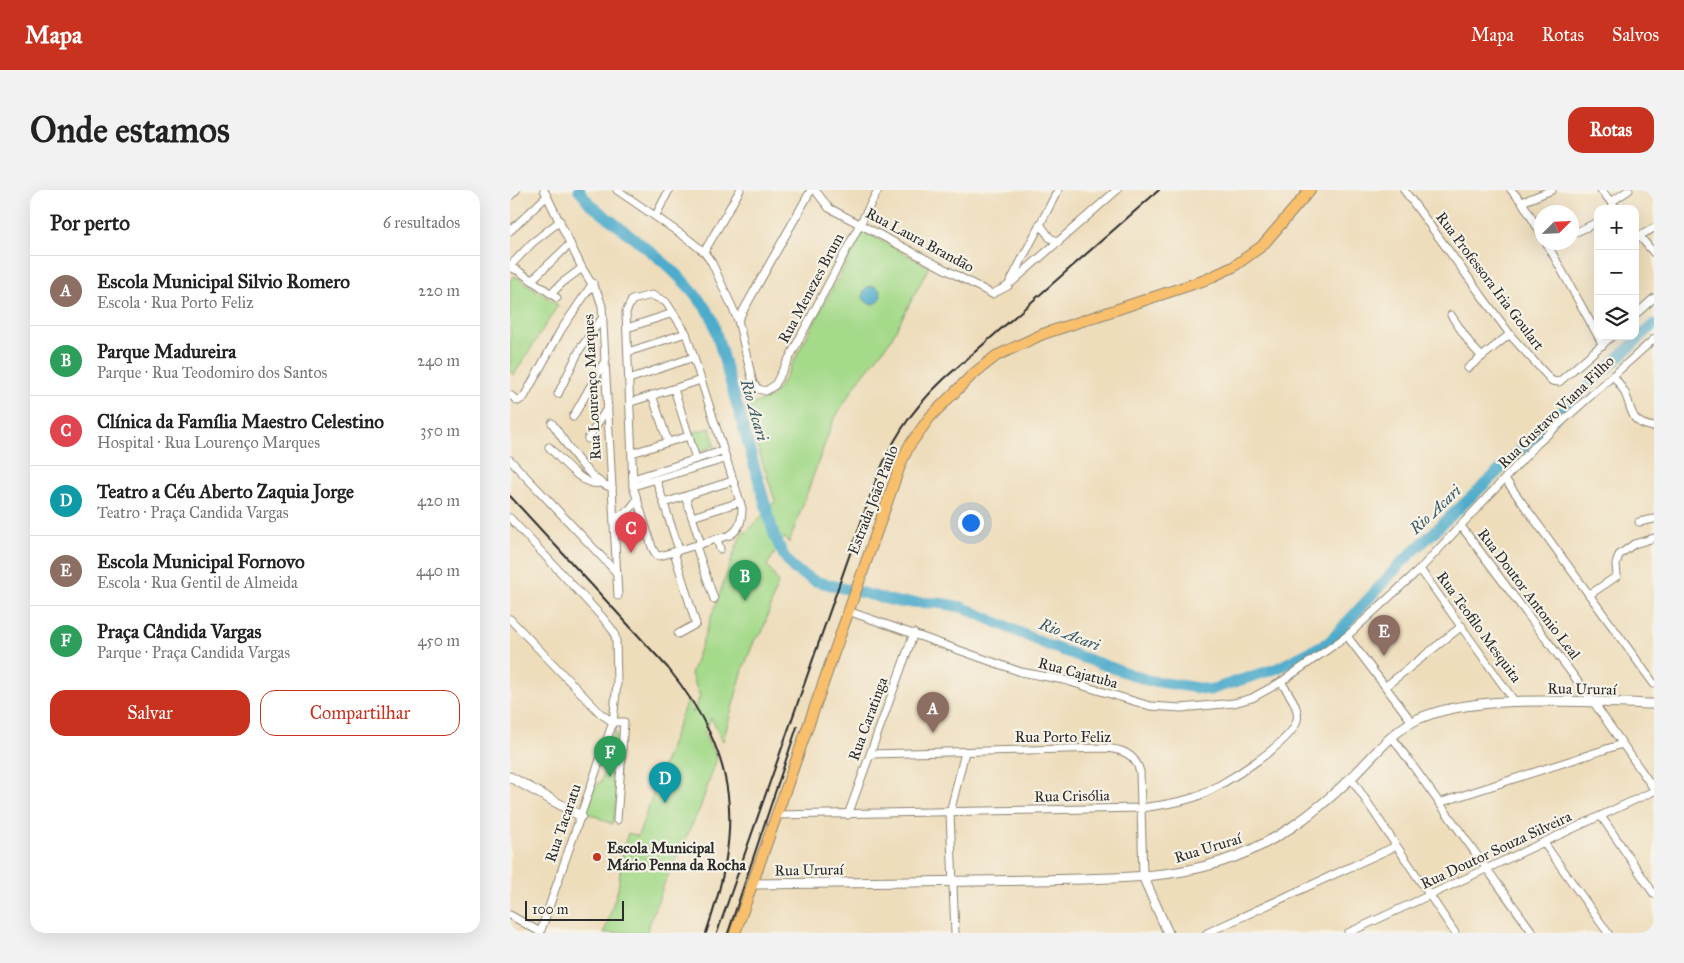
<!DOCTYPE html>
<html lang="pt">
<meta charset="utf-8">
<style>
body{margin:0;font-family:"IM FELL Great Primer",serif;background:#f2f2f2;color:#222}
.controls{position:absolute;right:15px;top:15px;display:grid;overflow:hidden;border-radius:10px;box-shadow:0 5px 20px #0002}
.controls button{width:45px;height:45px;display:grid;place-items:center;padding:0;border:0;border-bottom:1px solid #e0e0e0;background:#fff;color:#222;font:25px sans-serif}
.compass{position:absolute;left:1024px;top:15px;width:45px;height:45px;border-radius:50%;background:#fff;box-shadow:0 5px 20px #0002;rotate:66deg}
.scale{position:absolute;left:15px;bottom:12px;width:99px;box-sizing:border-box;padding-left:5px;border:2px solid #2b2b2b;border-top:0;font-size:14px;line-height:18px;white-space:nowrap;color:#2b2b2b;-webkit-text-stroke:4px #f7f3e8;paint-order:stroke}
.you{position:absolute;left:460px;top:332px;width:18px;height:18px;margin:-12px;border:4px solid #fff;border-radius:50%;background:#1a73e8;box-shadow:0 0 0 8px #1a73e833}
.badge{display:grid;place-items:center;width:32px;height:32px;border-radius:50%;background:#c8321e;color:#fff;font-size:16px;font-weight:700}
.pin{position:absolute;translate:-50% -41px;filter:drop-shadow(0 1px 2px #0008)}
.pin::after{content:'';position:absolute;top:26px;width:18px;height:15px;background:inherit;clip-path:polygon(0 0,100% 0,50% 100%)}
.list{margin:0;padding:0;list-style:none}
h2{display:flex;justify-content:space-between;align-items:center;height:65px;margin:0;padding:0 20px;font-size:21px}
h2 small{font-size:16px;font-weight:400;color:#767676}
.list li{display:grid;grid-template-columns:32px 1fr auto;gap:15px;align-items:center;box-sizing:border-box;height:70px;padding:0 20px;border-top:1px solid #e0e0e0}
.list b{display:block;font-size:19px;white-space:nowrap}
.list p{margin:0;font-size:16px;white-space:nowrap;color:#767676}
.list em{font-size:16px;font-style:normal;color:#767676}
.actions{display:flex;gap:10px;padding:15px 20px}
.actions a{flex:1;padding:11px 0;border:1px solid #c8321e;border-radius:15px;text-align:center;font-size:18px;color:#c8321e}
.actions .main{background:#c8321e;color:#fff}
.icon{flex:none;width:28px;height:28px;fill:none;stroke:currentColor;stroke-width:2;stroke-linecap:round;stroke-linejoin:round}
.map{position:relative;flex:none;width:1144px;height:743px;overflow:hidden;border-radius:15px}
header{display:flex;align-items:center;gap:30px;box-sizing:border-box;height:70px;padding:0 25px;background:#c8321e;color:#fff}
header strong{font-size:24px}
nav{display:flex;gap:28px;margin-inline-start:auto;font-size:18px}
.intro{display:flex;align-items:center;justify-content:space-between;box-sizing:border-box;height:120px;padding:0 30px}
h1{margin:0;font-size:35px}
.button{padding:12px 22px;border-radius:15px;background:#c8321e;color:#fff;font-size:18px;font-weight:700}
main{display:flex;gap:30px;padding:0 30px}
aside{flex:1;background:#fff;border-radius:15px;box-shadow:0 5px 20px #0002}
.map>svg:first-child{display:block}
.green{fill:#a5da8b;stroke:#68825b}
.water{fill:#4dabcb;stroke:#3c6b7b}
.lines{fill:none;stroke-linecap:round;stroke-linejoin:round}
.river{stroke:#4dabcb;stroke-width:11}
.minor-casing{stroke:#8c8473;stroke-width:9}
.tertiary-casing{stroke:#8c8473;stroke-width:11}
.primary-casing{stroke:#8c8473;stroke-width:12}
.minor{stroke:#fff;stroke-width:7}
.tertiary{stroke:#fff;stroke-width:9}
.primary{stroke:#f8bf6c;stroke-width:10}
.rail{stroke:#2b2b2b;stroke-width:2}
.poi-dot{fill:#c8321e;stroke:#f7f3e8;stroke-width:2}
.labels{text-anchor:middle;stroke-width:4.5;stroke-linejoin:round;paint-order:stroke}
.street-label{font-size:15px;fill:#2b2b2b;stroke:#f7f3e8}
.poi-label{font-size:15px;font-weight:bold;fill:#2b2b2b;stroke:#f7f3e8;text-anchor:start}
.water-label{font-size:16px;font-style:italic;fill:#375863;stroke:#f7f3e8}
</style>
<header>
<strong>Mapa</strong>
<nav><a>Mapa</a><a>Rotas</a><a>Salvos</a></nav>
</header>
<div class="intro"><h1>Onde estamos</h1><a class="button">Rotas</a></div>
<main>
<aside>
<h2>Por perto<small>6 resultados</small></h2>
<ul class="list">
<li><span class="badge" style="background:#8d6e63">A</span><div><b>Escola Municipal Silvio Romero</b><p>Escola · Rua Porto Feliz</p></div><em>220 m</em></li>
<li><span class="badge" style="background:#2e9e5b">B</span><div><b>Parque Madureira</b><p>Parque · Rua Teodomiro dos Santos</p></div><em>240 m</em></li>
<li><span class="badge" style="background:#e0444e">C</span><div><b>Clínica da Família Maestro Celestino</b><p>Hospital · Rua Lourenço Marques</p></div><em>350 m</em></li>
<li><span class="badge" style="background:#0f9aa8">D</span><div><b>Teatro a Céu Aberto Zaquia Jorge</b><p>Teatro · Praça Candida Vargas</p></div><em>420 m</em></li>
<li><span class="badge" style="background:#8d6e63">E</span><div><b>Escola Municipal Fornovo</b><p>Escola · Rua Gentil de Almeida</p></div><em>440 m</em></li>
<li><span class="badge" style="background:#2e9e5b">F</span><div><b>Praça Cândida Vargas</b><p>Parque · Praça Candida Vargas</p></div><em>450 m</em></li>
</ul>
<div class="actions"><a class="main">Salvar</a><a>Compartilhar</a></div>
</aside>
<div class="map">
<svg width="1144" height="743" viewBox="0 0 1144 743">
<rect width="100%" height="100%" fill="#f7f3e8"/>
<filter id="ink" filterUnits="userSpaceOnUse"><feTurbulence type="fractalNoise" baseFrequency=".02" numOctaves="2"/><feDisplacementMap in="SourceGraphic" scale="10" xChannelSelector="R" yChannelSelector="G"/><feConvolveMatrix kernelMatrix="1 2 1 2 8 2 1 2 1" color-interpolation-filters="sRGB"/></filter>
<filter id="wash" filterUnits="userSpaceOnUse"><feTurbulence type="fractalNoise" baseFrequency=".0096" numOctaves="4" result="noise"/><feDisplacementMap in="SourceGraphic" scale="20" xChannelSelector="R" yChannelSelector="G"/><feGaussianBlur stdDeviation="1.12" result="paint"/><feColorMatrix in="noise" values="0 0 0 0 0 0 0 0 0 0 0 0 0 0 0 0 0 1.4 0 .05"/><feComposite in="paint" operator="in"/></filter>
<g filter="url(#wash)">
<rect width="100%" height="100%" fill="#edb"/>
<!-- green -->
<g class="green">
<path d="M353,41l66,36 -39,74 -34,43 -23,37 -44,122 -4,-6 -18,28 11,17 -16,51 -7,6 -12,30 -20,72 -12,-23 -7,16 13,24 -17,50 -36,76 -18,49h-42l14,-44 5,-40 5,-16 10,3 49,-136 6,13 7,-17 -9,-22 47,-132 5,-11 3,2 29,-32 -30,-94 26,-10 10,-12z"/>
<path d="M4,85l44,30 -44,70 -4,-3v-91z"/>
<path d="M200,238l5,18 -18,6 -6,-19z"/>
<path d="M106,542c6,9 1,80 -4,92l-26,-12 9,-26 6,-4 13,-49z"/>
</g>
<!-- water -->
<circle class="water" cx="362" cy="105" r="9"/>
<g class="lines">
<!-- river -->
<path class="river" d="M69,0l11,14c43,35 93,66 122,114l62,217 10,21 10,13 21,12 83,21 41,1 23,4 88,39 97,34 63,10 68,-22 51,-26 71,-78 254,-240"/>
</g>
</g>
<g filter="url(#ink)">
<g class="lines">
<!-- minor casing -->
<g class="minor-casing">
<g id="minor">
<path d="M34,0l38,78 16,26 4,12 16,290"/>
<path d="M107,0l71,49 16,13 8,11 26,57 15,63 5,6 8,2 9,-6 103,-195"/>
<path d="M305,0l14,18 163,86 16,-8 50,-96"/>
<path d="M894,0l108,147 40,44 7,1 53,-46"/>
<path d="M1001,0l11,12 20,33"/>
<path d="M1091,0l16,19"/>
<path d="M0,6l6,-6"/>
<path d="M1012,12l30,-12"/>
<path d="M1101,12l18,-12"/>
<path d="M146,25l13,-25"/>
<path d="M530,34l10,14 9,4"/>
<path d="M0,41l37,-35"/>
<path d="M1125,41l19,22"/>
<path d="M1062,44l26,-12"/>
<path d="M1129,46l15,-8"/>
<path d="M1036,52l57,103"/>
<path d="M194,62l36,-62"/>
<path d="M0,76l22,-23 28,-22"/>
<path d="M0,78l7,2 40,28"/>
<path d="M22,90l38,-36"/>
<path d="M502,92l105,-92"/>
<path d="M42,103l10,-10 20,-15"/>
<path d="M142,105l14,7 20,31 56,175c0,12 -2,21 -12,27l-70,21 -4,-1 -4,-8 -19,-61 -7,-174 6,-12z"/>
<path d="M941,125l20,30 11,12"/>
<path d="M1125,125l19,-17"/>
<path d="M228,130l73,-130"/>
<path d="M117,138l46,-15"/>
<path d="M118,162l58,-19"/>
<path d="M958,178l42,-34"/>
<path d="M1103,185c4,6 9,12 12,18 8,18 4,30 29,34"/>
<path d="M119,189l65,-22"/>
<path d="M164,199l22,70"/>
<path d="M48,204l22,-45 23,-32"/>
<path d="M0,205l8,6 6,-4 37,-67 32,-47"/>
<path d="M142,205l16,47"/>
<path d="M121,212l70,-22"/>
<path d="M63,227l33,-58"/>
<path d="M42,233c14,20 36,58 60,65"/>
<path d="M78,249l20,-32"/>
<path d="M39,257c10,10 35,41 51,36"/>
<path d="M122,263l57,-17"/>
<path d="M0,270l107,113"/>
<path d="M123,289l89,-28"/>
<path d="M146,289l23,71"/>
<path d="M995,289l149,205"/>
<path d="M123,296l92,-27"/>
<path d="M180,305l-4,4 15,45"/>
<path d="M154,313l68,-22"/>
<path d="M182,327l48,-15"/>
<path d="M0,328l93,100 11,14 2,8 1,43 -4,39 -73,211"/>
<path d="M104,330l16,-11 6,-8"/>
<path d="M1129,332l15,-3"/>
<path d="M951,336l133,177 60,86"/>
<path d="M207,349l3,10"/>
<path d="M186,356l18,53"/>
<path d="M164,362l22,72 -18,10"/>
<path d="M910,379l95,133"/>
<path d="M1079,405l28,-19 -1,-12 3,-9 15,-11 20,-6"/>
<path d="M338,421l173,61 43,8 86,26 31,2 53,-5 18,-5 29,-16 66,-46 73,-67 117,-125 117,-105"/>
<path d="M0,429l91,95 12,8h11l-7,98"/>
<path d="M837,446l65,86"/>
<path d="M876,496l76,-60"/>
<path d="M882,547l141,196"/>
<path d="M361,564l232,-6c18,1 32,5 37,24l3,104"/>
<path d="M841,588l104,155"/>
<path d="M929,613l183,-59"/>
<path d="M266,625l366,-7c18,-3 38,-5 56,-12 21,-8 95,-54 99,-76 3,-13 -9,-27 -16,-38"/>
<path d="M338,625l66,-182"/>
<path d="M1091,626l53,78"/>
<path d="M1034,653l64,90"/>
<path d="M0,725l30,17"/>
<path d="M445,743l-5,-120 15,-61"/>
<path d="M697,743l189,-87"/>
<path d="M838,743l306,-142"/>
</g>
</g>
<!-- tertiary casing -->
<g class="tertiary-casing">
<g id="tertiary">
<path d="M0,587l71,39"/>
<path d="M633,686l25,57"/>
<path d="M242,694c94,-1 189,-2 283,-4 62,-2 126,1 185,-18 52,-16 94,-48 132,-85 19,-18 37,-42 60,-55 56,-30 178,-20 242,-18"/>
</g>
</g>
<!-- primary casing -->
<g class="primary-casing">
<path id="primary" d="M225,743l166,-470 8,-17 21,-29 42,-42 24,-19 47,-22 162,-54 28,-13 29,-21 48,-56"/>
</g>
<!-- minor -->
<use href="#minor" class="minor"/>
<!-- tertiary -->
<use href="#tertiary" class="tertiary"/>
<!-- primary -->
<use href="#primary" class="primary"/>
<!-- rail -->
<g class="rail">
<path d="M0,306l158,172c72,90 75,159 38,265"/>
<path d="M207,743l156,-445c16,-44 37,-77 71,-109l215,-189"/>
<path d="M218,743l69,-206"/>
</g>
</g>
</g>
<!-- markers -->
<circle class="poi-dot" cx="87" cy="667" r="5"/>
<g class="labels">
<!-- street labels -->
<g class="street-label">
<text transform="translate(410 50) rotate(28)" y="5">Rua Laura Brandão</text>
<text transform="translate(980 91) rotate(53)" y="5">Rua Professora Iria Goulart</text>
<text transform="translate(301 98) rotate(-62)" y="5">Rua Menezes Brum</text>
<text transform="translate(82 197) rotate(-93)" y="5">Rua Lourenço Marques</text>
<text transform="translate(1046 222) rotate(-44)" y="5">Rua Gustavo Viana Filho</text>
<text transform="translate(363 310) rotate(-69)" y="5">Estrada João Paulo</text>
<text transform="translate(1019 404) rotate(53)" y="5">Rua Doutor Antonio Leal</text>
<text transform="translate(969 437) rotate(54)" y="5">Rua Teofilo Mesquita</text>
<text transform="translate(568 483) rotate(15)" y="5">Rua Cajatuba</text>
<text transform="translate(1072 499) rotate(1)" y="5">Rua Ururaí</text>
<text transform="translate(358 529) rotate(-70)" y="5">Rua Caratinga</text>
<text x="553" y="552">Rua Porto Feliz</text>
<text transform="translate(562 606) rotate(-1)" y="5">Rua Crisólia</text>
<text transform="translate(53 633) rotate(-71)" y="5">Rua Tacaratu</text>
<text transform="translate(698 658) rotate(-17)" y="5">Rua Ururaí</text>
<text transform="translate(986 660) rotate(-25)" y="5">Rua Doutor Souza Silveira</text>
<text transform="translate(299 680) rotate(-1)" y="5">Rua Ururaí</text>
</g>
<!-- poi labels -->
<g class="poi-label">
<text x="97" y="663">Escola Municipal<tspan x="97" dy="17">Mário Penna da Rocha</tspan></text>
</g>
<!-- water labels -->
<g class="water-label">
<text transform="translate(245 220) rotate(74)" y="6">Rio Acari</text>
<text transform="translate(925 319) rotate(-43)" y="6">Rio Acari</text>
<text transform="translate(560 444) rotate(21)" y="6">Rio Acari</text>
</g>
</g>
</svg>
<div class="controls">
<button>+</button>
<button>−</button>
<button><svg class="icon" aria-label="layers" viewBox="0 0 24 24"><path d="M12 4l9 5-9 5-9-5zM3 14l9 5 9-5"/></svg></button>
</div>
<svg class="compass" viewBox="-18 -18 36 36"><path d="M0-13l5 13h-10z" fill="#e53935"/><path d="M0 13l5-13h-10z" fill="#767676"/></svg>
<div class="scale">100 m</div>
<div class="you"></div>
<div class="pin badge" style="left:423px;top:543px;background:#8d6e63">A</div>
<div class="pin badge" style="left:235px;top:411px;background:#2e9e5b">B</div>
<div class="pin badge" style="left:121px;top:363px;background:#e0444e">C</div>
<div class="pin badge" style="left:155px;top:613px;background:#0f9aa8">D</div>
<div class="pin badge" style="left:874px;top:466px;background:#8d6e63">E</div>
<div class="pin badge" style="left:100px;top:587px;background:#2e9e5b">F</div>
</div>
</main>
